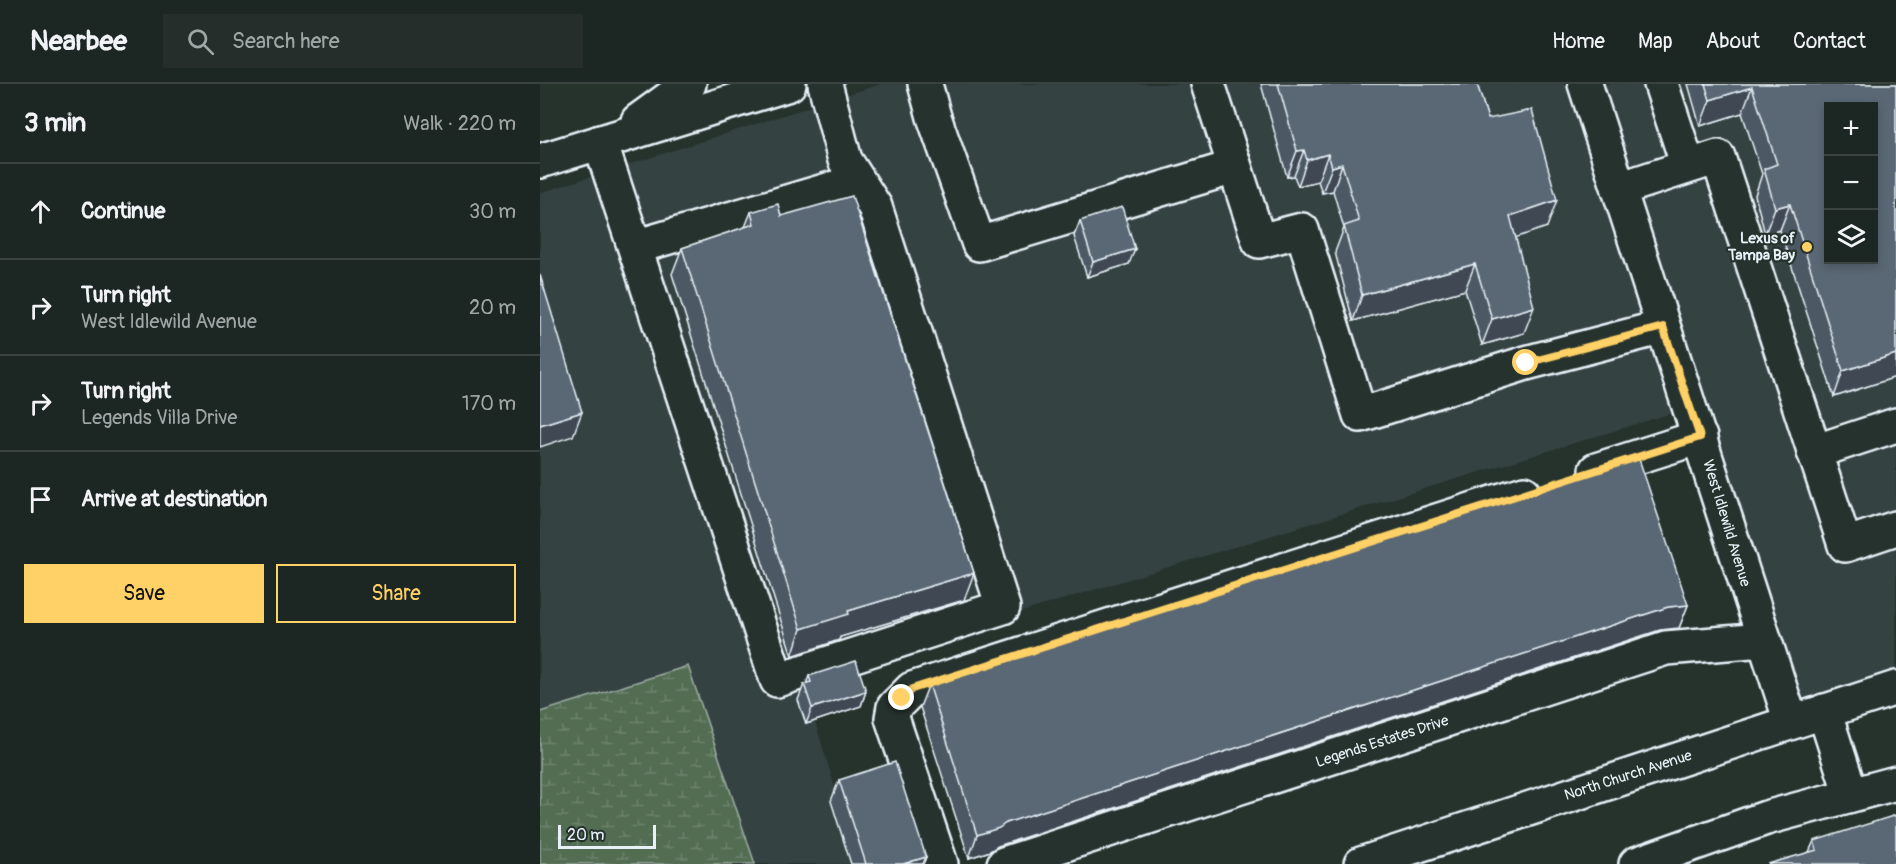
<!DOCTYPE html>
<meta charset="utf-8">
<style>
body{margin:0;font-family:Pangolin,sans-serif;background:#252e2a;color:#f1f3f6}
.controls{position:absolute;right:18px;top:18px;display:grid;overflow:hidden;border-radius:0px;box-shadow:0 3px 9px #0003}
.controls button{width:54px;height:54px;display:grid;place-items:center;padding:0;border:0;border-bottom:2px solid #3a4340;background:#1c2622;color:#f1f3f6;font:30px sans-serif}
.scale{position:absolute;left:18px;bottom:15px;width:98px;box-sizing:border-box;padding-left:6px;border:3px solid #e8f1f8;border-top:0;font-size:16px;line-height:21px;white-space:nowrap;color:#e8f1f8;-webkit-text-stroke:4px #26332d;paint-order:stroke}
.stop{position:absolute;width:18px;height:18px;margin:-14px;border:4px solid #ffd166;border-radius:50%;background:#fff}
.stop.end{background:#ffd166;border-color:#fff;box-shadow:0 2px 6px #0008}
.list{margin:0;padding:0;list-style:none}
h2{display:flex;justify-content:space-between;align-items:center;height:78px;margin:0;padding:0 24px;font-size:26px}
h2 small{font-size:20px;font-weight:400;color:#a0a5a5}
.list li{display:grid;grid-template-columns:39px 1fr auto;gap:18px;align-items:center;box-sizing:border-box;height:96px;padding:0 24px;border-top:2px solid #3a4340}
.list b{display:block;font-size:22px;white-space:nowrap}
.list p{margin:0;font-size:20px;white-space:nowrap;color:#a0a5a5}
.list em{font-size:20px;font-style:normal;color:#a0a5a5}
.actions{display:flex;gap:12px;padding:18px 24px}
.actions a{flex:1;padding:14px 0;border:2px solid #ffd166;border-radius:0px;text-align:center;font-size:21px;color:#ffd166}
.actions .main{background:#ffd166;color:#111}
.icon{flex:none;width:33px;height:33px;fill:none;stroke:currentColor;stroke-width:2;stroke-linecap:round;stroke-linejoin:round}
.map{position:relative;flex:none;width:1356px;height:780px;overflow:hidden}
header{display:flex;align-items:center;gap:36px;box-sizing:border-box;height:84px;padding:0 30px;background:#1c2622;border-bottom:2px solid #3a4340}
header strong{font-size:28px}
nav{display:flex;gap:33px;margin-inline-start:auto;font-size:21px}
.search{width:420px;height:54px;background:#252e2a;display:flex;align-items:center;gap:15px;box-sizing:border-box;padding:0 21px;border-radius:0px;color:#a0a5a5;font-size:22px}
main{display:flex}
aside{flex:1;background:#1c2622}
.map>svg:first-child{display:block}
.built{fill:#364343;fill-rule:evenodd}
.wetland{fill:url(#wetland-marsh);stroke:#9eafa6;stroke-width:1.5}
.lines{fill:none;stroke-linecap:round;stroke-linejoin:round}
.minor-casing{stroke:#e8f1f8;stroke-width:38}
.major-casing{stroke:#e8f1f8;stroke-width:38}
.minor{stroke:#26332d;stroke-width:33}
.major{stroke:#26332d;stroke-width:33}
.wall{fill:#4d5965;stroke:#e8f1f8;stroke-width:1.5}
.shaded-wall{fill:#3f4952;stroke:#e8f1f8;stroke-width:1.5}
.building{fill:#5a6875;stroke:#e8f1f8;stroke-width:1.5;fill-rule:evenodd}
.route{stroke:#ffd166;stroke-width:8}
.poi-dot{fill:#ffd166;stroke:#26332d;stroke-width:2}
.labels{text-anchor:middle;stroke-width:4.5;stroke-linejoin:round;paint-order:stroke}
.poi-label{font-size:15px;font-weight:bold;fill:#e8f1f8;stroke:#26332d;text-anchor:end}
.street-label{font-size:15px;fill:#e8f1f8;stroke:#26332d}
</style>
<header>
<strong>Nearbee</strong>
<div class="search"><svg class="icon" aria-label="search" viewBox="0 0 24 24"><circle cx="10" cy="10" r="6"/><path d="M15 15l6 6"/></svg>Search here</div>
<nav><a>Home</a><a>Map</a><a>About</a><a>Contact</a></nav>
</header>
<main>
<aside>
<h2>3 min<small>Walk · 220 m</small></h2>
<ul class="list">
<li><svg class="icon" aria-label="ahead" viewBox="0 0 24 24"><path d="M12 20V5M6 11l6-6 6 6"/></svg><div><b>Continue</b></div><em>30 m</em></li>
<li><svg class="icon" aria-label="right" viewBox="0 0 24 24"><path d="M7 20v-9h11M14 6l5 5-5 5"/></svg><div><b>Turn right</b><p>West Idlewild Avenue</p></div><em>20 m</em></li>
<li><svg class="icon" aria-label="right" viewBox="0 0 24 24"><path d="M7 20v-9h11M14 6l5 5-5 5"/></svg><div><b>Turn right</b><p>Legends Villa Drive</p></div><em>170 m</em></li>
<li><svg class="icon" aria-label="arrive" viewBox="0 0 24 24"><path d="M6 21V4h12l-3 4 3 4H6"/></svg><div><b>Arrive at destination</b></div></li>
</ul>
<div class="actions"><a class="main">Save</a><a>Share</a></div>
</aside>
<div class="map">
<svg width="1356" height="780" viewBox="0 0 1356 780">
<defs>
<pattern id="wetland-marsh" width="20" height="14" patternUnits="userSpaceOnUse" patternTransform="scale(1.5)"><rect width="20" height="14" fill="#536d53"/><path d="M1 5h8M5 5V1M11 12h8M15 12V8" fill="none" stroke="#6c826c"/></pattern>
</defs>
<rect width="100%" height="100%" fill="#26332d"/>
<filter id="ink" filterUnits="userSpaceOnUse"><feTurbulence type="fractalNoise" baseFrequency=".0167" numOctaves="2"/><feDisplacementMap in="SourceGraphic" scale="12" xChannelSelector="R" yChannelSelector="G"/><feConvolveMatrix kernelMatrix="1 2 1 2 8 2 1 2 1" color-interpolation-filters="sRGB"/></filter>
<g filter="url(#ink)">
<!-- built -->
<g class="built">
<path d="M341,0h684l107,329 -870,266 56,185h-103l-67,-198 -148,46v-519z"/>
<path d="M1065,0h291v586l-92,30 -22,-64 -1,-14h-4zM1288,22h46v154h-46z"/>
</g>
<!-- wetland -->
<path class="wetland" d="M148,582l67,198h-215v-152z"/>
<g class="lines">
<!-- minor casing -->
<g class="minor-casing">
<g id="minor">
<path d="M385,0l9,33 45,127 255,-77"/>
<path d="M668,0l51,157 43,-11 58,185 166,-52 137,-36"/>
<path d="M1045,0l206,638"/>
<path d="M1121,0l27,82"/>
<path d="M60,58l177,538 226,-73 -128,-400 -30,-47 -20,-76"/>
<path d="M1079,105l99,-32 127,388 51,-17"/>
<path d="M95,163l223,-66"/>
<path d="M1274,368l82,-27"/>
<path d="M1056,386l104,-33"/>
<path d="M1284,627l27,84"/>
<path d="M401,780l-49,-146 2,-11 18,-18 612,-196"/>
<path d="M464,780l662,-216 97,-8"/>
<path d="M821,780l535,-176"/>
<path d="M1096,780l130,-46 130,-35"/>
</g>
</g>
<!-- major casing -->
<g class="major-casing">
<g id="major">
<path d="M98,37l51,-37"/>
<path d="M0,77l249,-77"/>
</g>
</g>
<!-- minor -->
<use href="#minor" class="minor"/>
<!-- major -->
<use href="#major" class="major"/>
</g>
<!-- wall -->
<g class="wall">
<path d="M721,0h216l11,35 59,108 -32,10 9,96 -42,12 -17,-55 -112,31 -18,-69 9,-24 -11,-37 -11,2 -4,-12 -20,5 -4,-10 -7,1z"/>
<path d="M1148,0h208v293l-62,20 -54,-167 -15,4 -10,-39 7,-21 -20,-61 -42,13z"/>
<path d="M211,128l30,4 183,384 -124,37 -1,3 -47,16 -120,-382 10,-26 63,-21z"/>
<path d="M540,137l49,43 -42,13 -13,-41z"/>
<path d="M1148,521l-9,23 -19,2 -662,216 -8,5 -21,7 -49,-151 9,-23z"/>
<path d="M269,592l57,15 -5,15 -55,18 -8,-24 6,-16h2z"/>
<path d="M299,696l87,77 -3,7h-72l-20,-63z"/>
<path d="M1274,757l82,23 -87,-12z"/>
</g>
<!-- shaded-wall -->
<g class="shaded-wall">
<path d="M1212,3l-10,26 -42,13 10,-26z"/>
<path d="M764,66l-10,26 -7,1 10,-26z"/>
<path d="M788,70l-10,27 -20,5 9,-26z"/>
<path d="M802,80l-9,27 -11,2 10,-26z"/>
<path d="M1017,116l-10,27 -47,16 10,-27z"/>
<path d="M1250,120l-10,26 -15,4 10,-26z"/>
<path d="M595,165l-6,15 -42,13 6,-15z"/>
<path d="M935,180l-10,26 -112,31 9,-26z"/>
<path d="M994,223l-10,26 -42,12 10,-26z"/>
<path d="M1356,270v23l-62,20 9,-26z"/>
<path d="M42,328l-9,24 -33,11v-22z"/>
<path d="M434,489l-10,27 -124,37 -1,3 -47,16 9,-27 47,-18z"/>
<path d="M1148,521l-9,23 -19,2 -662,216 -8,5 -21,7 8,-23 29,-12 662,-216z"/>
<path d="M326,607l-5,15 -55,18 6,-16z"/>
<path d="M386,773l-3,7h-20z"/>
</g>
<!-- building -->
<g class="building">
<path d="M738,0h199l11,35 44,-9 25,90 -47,16 24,91 -42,12 -17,-55 -113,31 -18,-69 15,-5 -17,-57 -10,3 -4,-13 -21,6 -3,-10 -7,1z"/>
<path d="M1165,0h191v270l-53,17 -53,-167 -15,4 -11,-39 13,-5 -25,-77 -42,13zM1288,22h46v154h-46z"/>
<path d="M312,112l122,377 -126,38 1,3 -48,15 -119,-381 72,-24 -3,-12 27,-8 3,12z"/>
<path d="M582,123l13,42 -42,13 -13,-41z"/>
<path d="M0,191l42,137 -42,13z"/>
<path d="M1098,372l50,149 -20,2 -662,216 -7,5 -22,7 -48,-151z"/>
<path d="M316,577l10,30 -54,17 -8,-24 7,-2 -2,-6z"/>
<path d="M355,678l31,95 -23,7h-37l-27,-84z"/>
<path d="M1356,731v49h-128l49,-14 -3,-9z"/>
</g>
</g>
<g class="lines" filter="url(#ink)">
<!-- route -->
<path class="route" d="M362,614l10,-9 788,-252 -37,-110 -137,36"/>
</g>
<!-- markers -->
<circle class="poi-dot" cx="1267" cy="163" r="6"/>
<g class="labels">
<!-- poi labels -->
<g class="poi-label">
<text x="1255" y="159">Lexus of<tspan x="1255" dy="17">Tampa Bay</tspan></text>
</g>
<!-- street labels -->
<g class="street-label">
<text transform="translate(1187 439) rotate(73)" y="5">West Idlewild Avenue</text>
<text transform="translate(842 657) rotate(-18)" y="5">Legends Estates Drive</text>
<text transform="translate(1088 691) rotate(-18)" y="5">North Church Avenue</text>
</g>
</g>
</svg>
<div class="controls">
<button>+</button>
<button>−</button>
<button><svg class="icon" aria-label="layers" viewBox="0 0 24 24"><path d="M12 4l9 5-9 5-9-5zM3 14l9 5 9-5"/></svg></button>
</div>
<div class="scale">20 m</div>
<div class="stop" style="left:986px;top:279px"></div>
<div class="stop end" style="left:362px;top:614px"></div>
</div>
</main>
